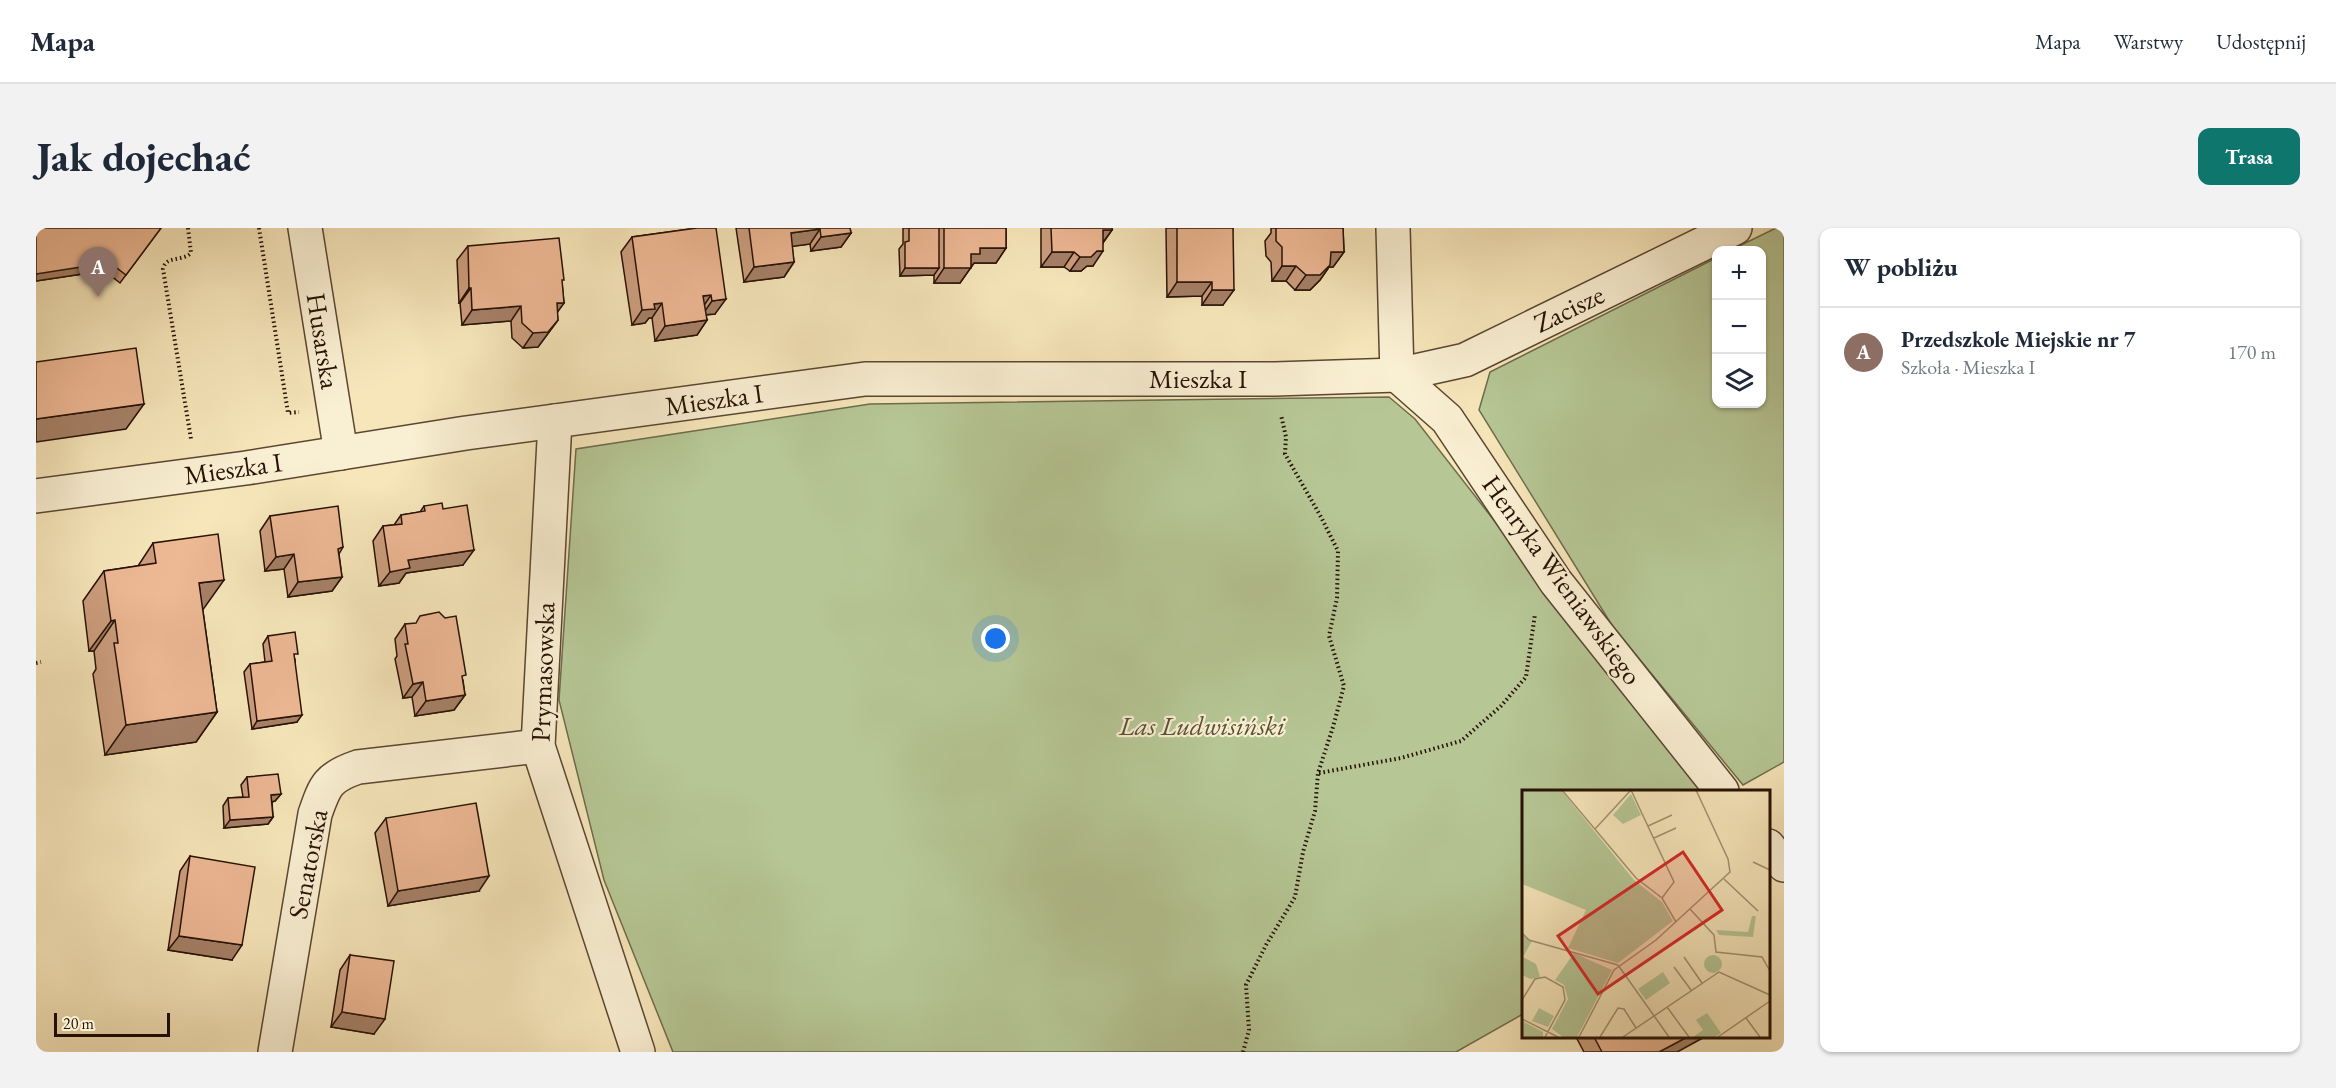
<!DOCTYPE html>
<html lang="pl">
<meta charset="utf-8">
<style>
body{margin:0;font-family:"EB Garamond",serif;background:#f2f2f3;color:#1f2937}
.controls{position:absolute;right:18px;top:18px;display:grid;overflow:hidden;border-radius:12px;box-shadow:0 2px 4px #0004}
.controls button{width:54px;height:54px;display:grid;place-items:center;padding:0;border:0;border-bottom:2px solid #e0e1e3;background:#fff;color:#1f2937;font:30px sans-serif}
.scale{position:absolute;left:18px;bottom:15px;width:116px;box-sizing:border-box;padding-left:6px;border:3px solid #271105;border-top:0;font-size:16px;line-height:21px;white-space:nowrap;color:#271105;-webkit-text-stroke:4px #f9efd2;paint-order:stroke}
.you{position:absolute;left:960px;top:411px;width:21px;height:21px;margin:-15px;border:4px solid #fff;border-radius:50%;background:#1a73e8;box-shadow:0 0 0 9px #1a73e833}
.badge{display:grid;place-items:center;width:39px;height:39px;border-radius:50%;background:#0f766e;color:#fff;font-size:20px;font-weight:700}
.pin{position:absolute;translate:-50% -50px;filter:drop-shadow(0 2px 3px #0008)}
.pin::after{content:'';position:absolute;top:32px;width:21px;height:18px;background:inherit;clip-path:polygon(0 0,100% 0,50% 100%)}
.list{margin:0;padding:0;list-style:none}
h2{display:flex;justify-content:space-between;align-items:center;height:78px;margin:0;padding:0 24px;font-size:26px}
h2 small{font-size:20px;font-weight:400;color:#747a83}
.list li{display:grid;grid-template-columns:39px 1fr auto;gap:18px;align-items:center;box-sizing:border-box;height:90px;padding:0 24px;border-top:2px solid #e0e1e3}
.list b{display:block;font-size:22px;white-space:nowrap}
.list p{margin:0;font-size:20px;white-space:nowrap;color:#747a83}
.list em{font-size:20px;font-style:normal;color:#747a83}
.icon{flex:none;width:33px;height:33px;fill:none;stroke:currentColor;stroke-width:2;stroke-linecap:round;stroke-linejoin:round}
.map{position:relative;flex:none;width:1748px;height:824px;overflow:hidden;border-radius:12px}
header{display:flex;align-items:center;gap:36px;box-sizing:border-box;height:84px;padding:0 30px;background:#fff;border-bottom:2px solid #e0e1e3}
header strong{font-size:28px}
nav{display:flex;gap:33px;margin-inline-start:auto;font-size:21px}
.intro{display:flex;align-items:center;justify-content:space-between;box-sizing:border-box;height:144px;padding:0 36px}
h1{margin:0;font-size:42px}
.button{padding:15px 27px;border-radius:12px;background:#0f766e;color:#fff;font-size:21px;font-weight:700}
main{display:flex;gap:36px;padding:0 36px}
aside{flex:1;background:#fff;border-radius:12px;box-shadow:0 2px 4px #0004}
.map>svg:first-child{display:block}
.green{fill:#b6c695;stroke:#6e6c4d;stroke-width:1.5}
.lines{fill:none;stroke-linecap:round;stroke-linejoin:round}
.minor-casing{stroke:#5b4632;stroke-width:36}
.path{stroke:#271105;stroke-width:4;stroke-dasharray:1.5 3;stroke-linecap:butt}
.minor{stroke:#f9efd2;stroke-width:33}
.wall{fill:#cc9e7f;stroke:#271105;stroke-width:1.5}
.shaded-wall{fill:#a68168;stroke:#271105;stroke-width:1.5}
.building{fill:#edb894;stroke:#271105;stroke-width:1.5}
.labels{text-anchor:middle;stroke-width:4.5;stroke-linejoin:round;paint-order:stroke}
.street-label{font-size:27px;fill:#271105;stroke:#f9efd2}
.park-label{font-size:27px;font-style:italic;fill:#595037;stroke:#f9efd2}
.inset-road{fill:none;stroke:#a39172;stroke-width:1.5}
.view{fill:#d62828;fill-opacity:0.15;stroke:#d62828;stroke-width:3}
.inset-edge{fill:none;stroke:#271105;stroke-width:3}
</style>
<header>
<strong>Mapa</strong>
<nav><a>Mapa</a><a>Warstwy</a><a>Udostępnij</a></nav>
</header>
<div class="intro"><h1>Jak dojechać</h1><a class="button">Trasa</a></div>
<main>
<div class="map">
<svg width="1748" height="824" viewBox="0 0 1748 824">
<rect width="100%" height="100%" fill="#f6e6ba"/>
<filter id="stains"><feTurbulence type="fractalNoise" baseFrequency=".00333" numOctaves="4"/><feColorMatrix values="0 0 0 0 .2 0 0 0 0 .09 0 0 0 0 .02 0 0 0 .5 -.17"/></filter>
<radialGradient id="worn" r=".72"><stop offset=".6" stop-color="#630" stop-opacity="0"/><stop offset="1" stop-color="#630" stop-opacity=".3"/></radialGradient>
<!-- green -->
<g class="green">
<path d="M1740,0h8v534l-41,23 -130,-158 -134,-217 11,-38 226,-114v146h46v-154h-31z"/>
<path d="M1353,169l26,22 290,372h-182v223l-67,38h-783l-69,-172 -45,-180 17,-251 294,-45z"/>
</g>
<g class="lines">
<!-- minor casing -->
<g class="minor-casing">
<g id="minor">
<path d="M269,0l36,225"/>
<path d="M1357,0l4,147"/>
<path d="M1361,147l50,44 109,163 166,209"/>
<path d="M519,193l-17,325 100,306"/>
<path d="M0,268l210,-28 220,-35 399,-54h410l122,-4 68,-15 270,-132"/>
<path d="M1732,618l16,19"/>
<path d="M239,824l40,-238c10,-29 13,-37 43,-47l180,-21"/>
</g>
</g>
<!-- path -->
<g class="path">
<path d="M152,0l3,25c-9,9 -25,2 -28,16l28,170"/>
<path d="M223,0l29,185 11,-1"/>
<path d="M0,435l5,-1"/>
<path d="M1283,545l82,-15 60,-17 40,-35 25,-29 9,-63"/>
<path d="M1207,824l6,-22 -3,-45 20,-40 29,-48 8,-45 12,-41 3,-38 15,-46 11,-41 -15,-50 8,-38 1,-47 -17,-34 -36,-63 1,-17 -5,-22"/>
</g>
<!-- minor -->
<use href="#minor" class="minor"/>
</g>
<!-- wall -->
<g class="wall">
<path d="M125,0l-41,55 -24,-19 -7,9 -53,8z"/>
<path d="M661,0l18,86 -9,1 1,5 -10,15 -42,6 -3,-23h-3l-4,5 -13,2 -11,-73 11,-15z"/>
<path d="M700,0h114l1,5 -10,14 -30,4 -1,-7 -18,2 2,16 -10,15 -40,5z"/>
<path d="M867,0h103v20l-10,15h-22l-14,20h-26v-8l-34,1 -1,-27 4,-5z"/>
<path d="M1005,0h71v2l-9,13 -10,23h-6l-6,5h-11l-6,-4h-23z"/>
<path d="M1130,0h67l-10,77h-21v-9l-35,1z"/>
<path d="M1235,0h72l1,24 -11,15h-4l-9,13 -10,10h-15l-9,-9h-14l-1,-19 -5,-6 -1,-15 6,-8z"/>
<path d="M432,18l94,37 2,20 -7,9 1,8 -20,27 -15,1 -11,-10 -1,-17 -49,4 -2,-22h-1l-2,-43z"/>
<path d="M388,278l19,3 20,56 -57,8 -7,10 -20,3 -6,-45 10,-15 11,-1 7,-10 19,-3z"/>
<path d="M234,288l73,31 -4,7 3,23 -10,14 -44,6 -4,-28 -19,2 -5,-40z"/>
<path d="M117,315l50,68 14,101 -21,30 -91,13 -12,-81 3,-5 -2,-18h-5l-6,-50 21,-30 34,-5z"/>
<path d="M369,396l58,56 2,15 -11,15 -39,6 -3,-19 -9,1 -8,-39 2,-3 -2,-17z"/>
<path d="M232,408l27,23 2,63 -45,7 -8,-57 6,-8 15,-2 -2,-18z"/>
<path d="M211,549l34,17 -6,7 -3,1 1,15 -5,7 -44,4 -1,-22 5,-8 15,-1 -2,-12z"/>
<path d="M350,590l93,73 -91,15 -13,-73z"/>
<path d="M154,628l42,104 -64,-10 12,-79z"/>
<path d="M314,727l24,79 -43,-7 9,-57z"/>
<path d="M1539,807h133l-31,17h-93z"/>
</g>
<!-- shaded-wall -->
<g class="shaded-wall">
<path d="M784,1l-10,15 -29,4 10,-15z"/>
<path d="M1067,2h9l-11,15z"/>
<path d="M815,5l-10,14 -30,4 10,-14z"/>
<path d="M944,20h26l-10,15h-22l-14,20h-26l10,-15z"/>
<path d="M1061,23h6l-10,15h-6l-6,5h-11l10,-14z"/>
<path d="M1016,24h22l-10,15h-23z"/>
<path d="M1295,24h13l-11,15h-4l-9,13 -10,10h-15l11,-15z"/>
<path d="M65,28l-12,17 -53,8v-7z"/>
<path d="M758,34l-10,15 -40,5 10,-15z"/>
<path d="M1246,38h14l-10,15h-14z"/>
<path d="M869,40h34l-5,7 -34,1z"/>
<path d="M1141,54h35l-10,14 -35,1z"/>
<path d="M433,60h2l-11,15h-1z"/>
<path d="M1176,62h22l-11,15h-21z"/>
<path d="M675,67l-10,15 2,-14z"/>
<path d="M690,71l-11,15 -13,1 10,-14z"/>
<path d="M521,75h7l-10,14z"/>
<path d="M626,75l-10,15h-3l-4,5 -13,2 10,-15 12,-6z"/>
<path d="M485,78l-10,15 -49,4 10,-15z"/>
<path d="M522,92l-20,27 -15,1 10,-15z"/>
<path d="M671,92l-10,15 -42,6 10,-15z"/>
<path d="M108,176l-18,25 -90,13v-23z"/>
<path d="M438,322l-11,15 -57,8 -7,10 -20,3 11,-14 18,-12z"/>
<path d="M258,326l-10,15 -19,2 11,-14z"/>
<path d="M306,349l-10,14 -44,6 10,-15z"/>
<path d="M188,352l-22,31 -3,-28z"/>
<path d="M79,392l-21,31h-5l22,-30z"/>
<path d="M387,454l-11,15 -9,1 10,-14z"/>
<path d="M429,467l-11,15 -39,6 11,-15z"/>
<path d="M181,484l-21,30 -91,13 21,-30z"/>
<path d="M266,487l-5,7 -45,7 5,-8z"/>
<path d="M245,566l-6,7 -9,2 5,-8z"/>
<path d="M237,589l-5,7 -44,4 6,-8z"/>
<path d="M453,648l-10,15 -91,15 10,-15z"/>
<path d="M143,708l63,9 -10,15 -64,-10z"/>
<path d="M306,784l43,7 -11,15 -43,-7z"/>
<path d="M1655,807h17l-31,17h-18z"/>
</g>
<!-- building -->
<g class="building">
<path d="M0,0h125l-35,47 -25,-19 -7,9 -58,9z"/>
<path d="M661,0h19l10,71 -14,2 -1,-6 -8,1 4,24 -42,6 -3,-23 -8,1 1,5 -13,1 -10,-73z"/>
<path d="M713,0h101l1,5 -30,4 -1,-8 -29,4 3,29 -40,5z"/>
<path d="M873,0h30v40h-34v-26l4,-1z"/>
<path d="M908,0h62v20h-26v6h-9v14h-27z"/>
<path d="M1015,0h61v2h-9v21h-6l-6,6h-11l-6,-5h-22z"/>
<path d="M1141,0h56l1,62h-22v-8h-35z"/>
<path d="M1240,0h67l1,24h-13l-1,13 -10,10h-14l-10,-9h-14v-19l-6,-6z"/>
<path d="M523,10l5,42h-2l2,23h-7l1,17 -10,12 -15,1 -11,-10 -1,-17 -49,4 -1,-22h-2l-1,-42z"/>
<path d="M100,120l8,56 -108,15v-57z"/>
<path d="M406,275l1,6 24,-4 7,45 -66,10 2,8 -20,4 -7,-46 19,-2 -1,-9 24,-4 -1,-5z"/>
<path d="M302,278l5,41 -5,2 4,28 -44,5 -4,-28 -18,3 -6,-41z"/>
<path d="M182,306l6,46 -25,3 18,129 -91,13 -12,-82h4l-3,-23 -4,1 -7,-50 52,-8 -3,-20z"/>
<path d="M403,384l6,6 11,-2 10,59 -4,1 3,19 -39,6 -3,-19 -10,2 -8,-40h3l-3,-20 11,-1 4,-7z"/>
<path d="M259,404l3,22h-4l8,61 -45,6 -7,-57 22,-3 -4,-25z"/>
<path d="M242,546l3,20 -10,1 2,22 -43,3 -2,-22 21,-1 -2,-20z"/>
<path d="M440,575l13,73 -91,15 -12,-73z"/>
<path d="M154,628l65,11 -13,78 -63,-9z"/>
<path d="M314,727l44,6 -9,58 -43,-7z"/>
<path d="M1557,807h98l-32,17h-57z"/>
</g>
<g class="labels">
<!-- street labels -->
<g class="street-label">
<text transform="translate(1533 81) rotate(-26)" y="9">Zacisze</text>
<text transform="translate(287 113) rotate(81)" y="9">Husarska</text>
<text x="1162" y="160">Mieszka I</text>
<text transform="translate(678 172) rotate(-8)" y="9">Mieszka I</text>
<text transform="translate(197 241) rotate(-8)" y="9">Mieszka I</text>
<text transform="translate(1526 352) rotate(54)" y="9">Henryka Wieniawskiego</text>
<text transform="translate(507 444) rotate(-88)" y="9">Prymasowska</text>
<text transform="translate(272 636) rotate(-79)" y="9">Senatorska</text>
</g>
<!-- park labels -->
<g class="park-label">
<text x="1166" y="507">Las Ludwisiński</text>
</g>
</g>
<!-- overview -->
<g transform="translate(1486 562)">
<rect width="248" height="248" fill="#f6e6ba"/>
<path d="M0,0h39l73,90 28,22 11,19 -55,42 -50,-15 18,-38 -64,-26zM109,4l10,21 -18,9 -10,-9zM230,126h4l-3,21 -34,-2 -3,-5 32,2zM0,145l10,6 -9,16 13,7 4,13 -9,2 -9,-4zM52,163l38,17 -35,67h-14l-11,-8 16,-30 -4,-14 -9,-5zM182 174a9 9 0 1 1 18 0a9 9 0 1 1-18 0ZM141,182l7,11 -24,17 -8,-11zM17,218l15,8 -6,11 -16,-6zM185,223l14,20 -6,4h-22l10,-7 -7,-10zM0,231l21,11v5h-21z" fill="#b6c695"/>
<path class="inset-road" d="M40,0l74,88 26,20 14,24M109,0l43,92 -12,16M126,36l24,-11M73,39l36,-39M132,48l22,-10M231,72l17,8M202,89l34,32M168,119l24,26 2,17 46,5 8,14M0,143l7,7 89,25M162,167l18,26M96,175l51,72M152,177l17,23M0,210l13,-21 10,-2 18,10 2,13 -20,37M145,217l22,30M224,228l14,19M0,229l36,18M57,247l35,-67 42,-30 74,-68 -2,-13 -32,-69M78,247l18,-29 6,1 12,19M101,247l96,-65 51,23M196,247l52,-36"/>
<path class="view" d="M161,62l39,58 -124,84 -40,-58z"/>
<rect width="248" height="248" class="inset-edge"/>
</g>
<rect width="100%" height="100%" filter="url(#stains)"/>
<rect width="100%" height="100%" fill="url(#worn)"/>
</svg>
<div class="controls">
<button>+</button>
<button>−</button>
<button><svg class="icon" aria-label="layers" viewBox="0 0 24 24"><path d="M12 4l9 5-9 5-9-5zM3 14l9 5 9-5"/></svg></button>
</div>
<div class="scale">20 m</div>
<div class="you"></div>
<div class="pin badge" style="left:62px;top:69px;background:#8d6e63">A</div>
</div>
<aside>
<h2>W pobliżu<small></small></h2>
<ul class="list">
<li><span class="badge" style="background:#8d6e63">A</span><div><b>Przedszkole Miejskie nr 7</b><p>Szkoła · Mieszka I</p></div><em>170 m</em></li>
</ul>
</aside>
</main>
